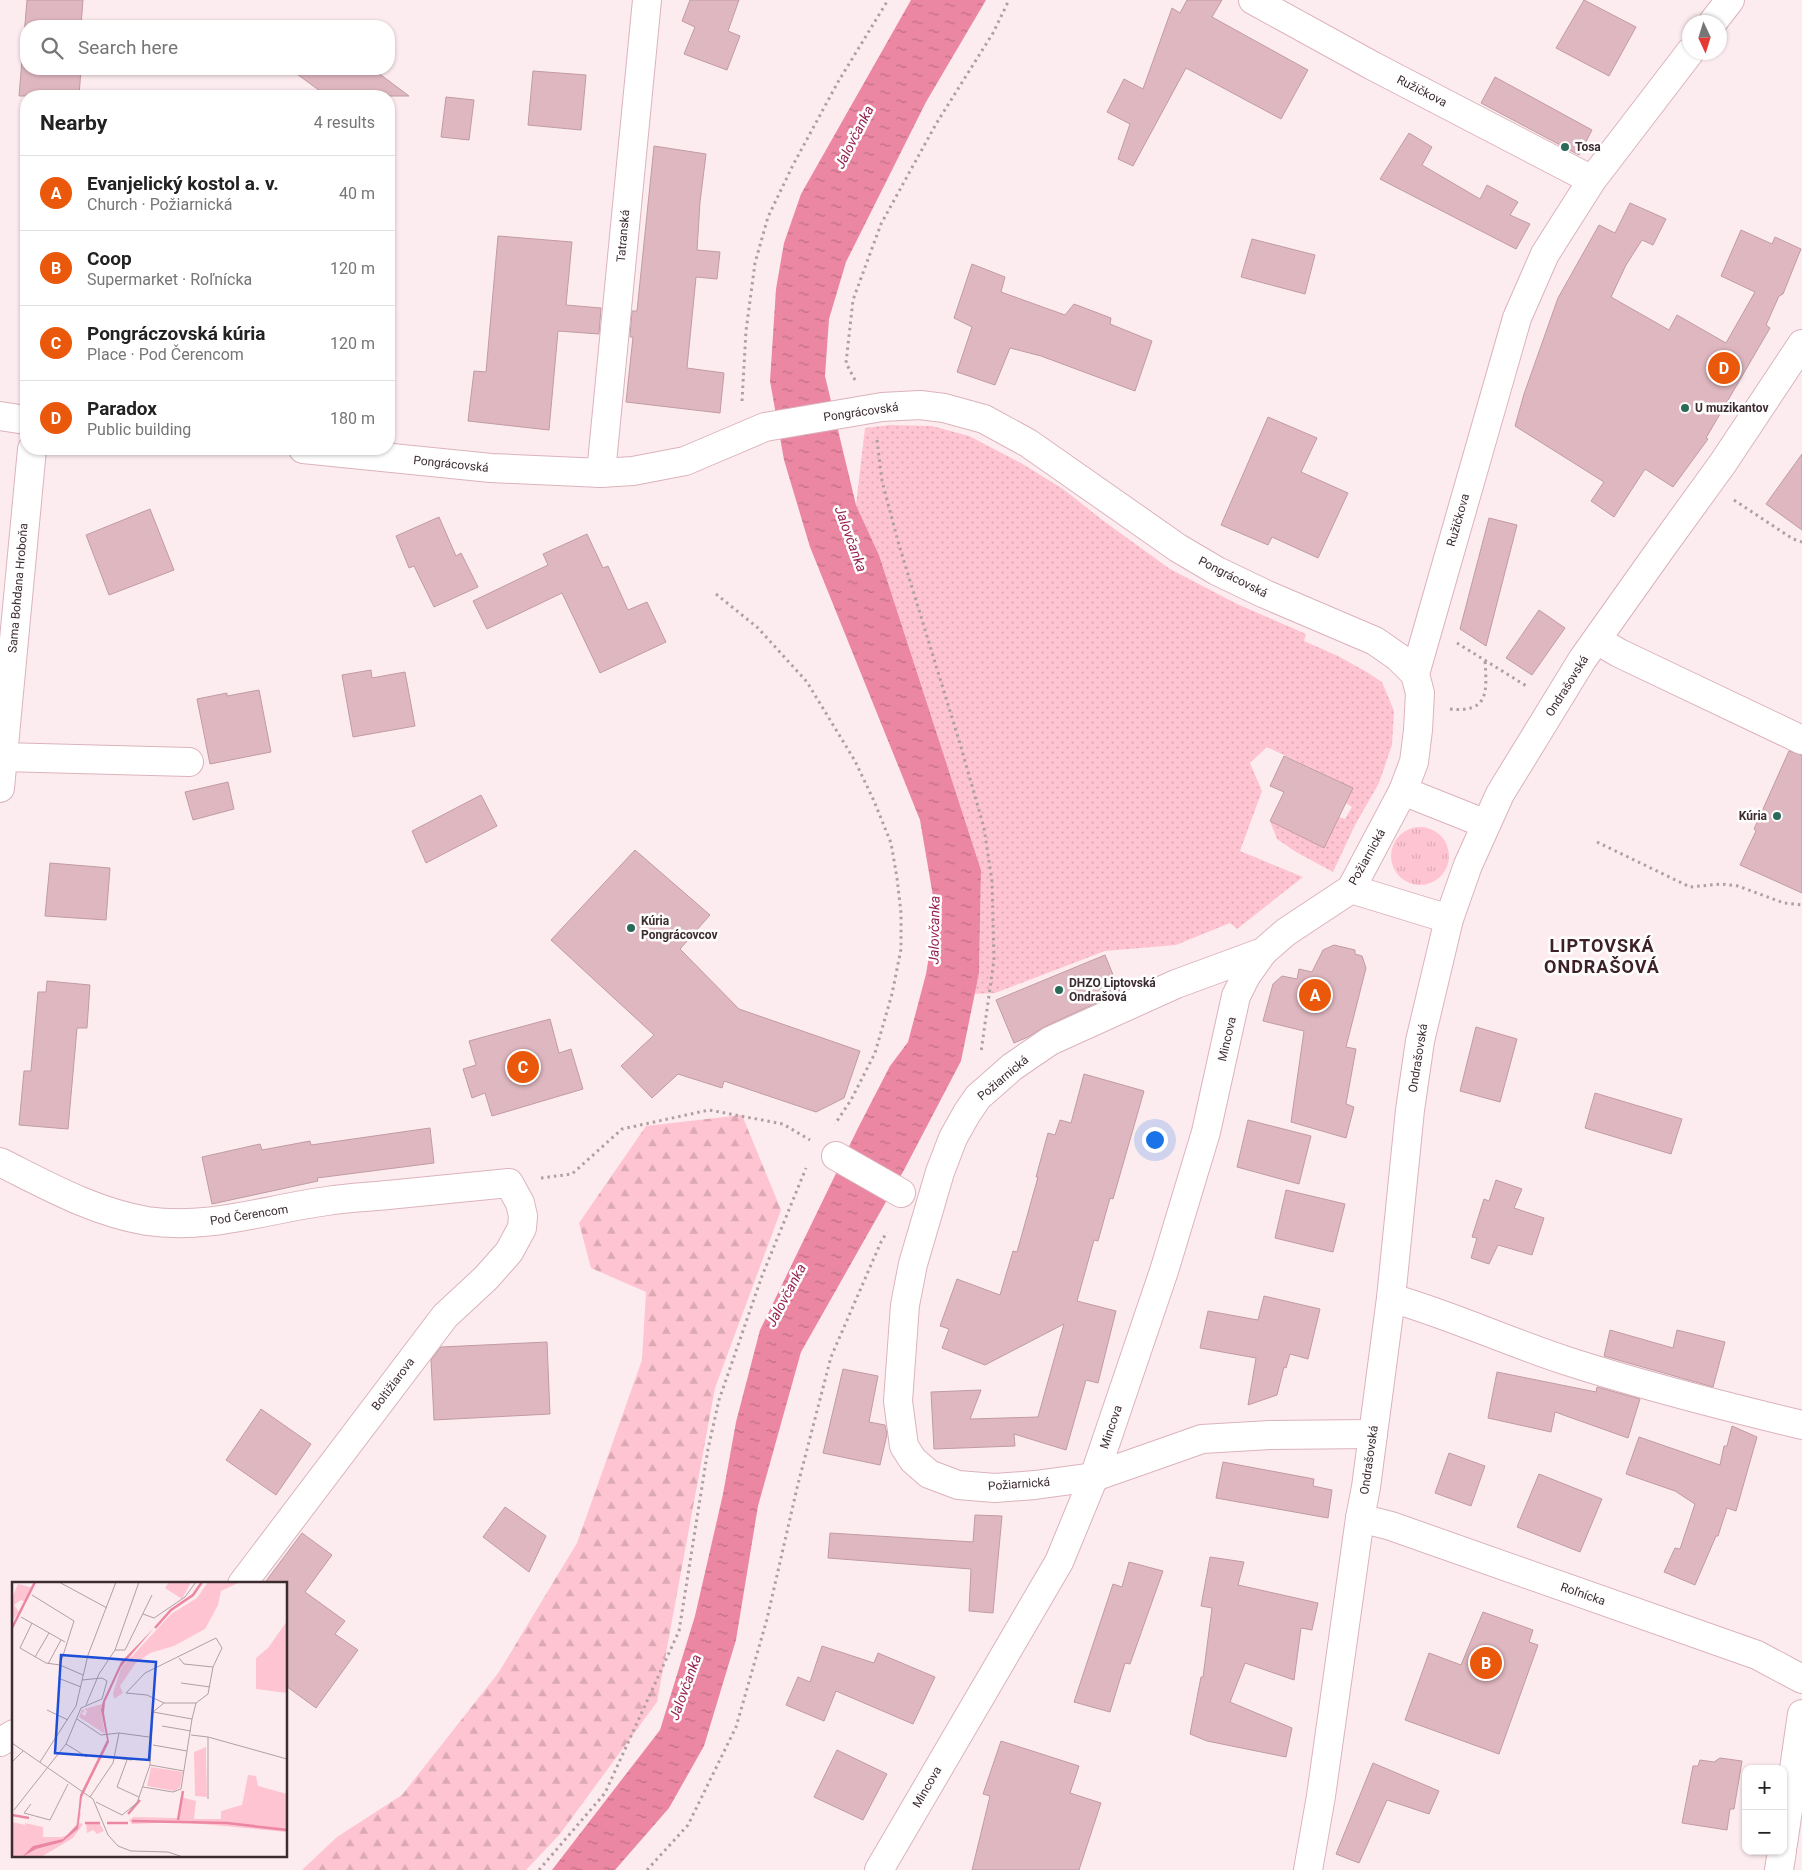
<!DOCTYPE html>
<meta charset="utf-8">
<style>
body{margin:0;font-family:Roboto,sans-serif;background:#f6f6f6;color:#222}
.controls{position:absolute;right:15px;bottom:15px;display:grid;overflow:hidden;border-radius:10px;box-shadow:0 1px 4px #0004}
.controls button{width:45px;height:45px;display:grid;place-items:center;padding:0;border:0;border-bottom:1px solid #e0e0e0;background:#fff;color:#222;font:25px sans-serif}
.compass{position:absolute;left:1682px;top:15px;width:45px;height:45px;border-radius:50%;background:#fff;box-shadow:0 1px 4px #0004;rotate:176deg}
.you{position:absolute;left:1154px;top:1139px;width:18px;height:18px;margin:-12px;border:4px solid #fff;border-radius:50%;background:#1a73e8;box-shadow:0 0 0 8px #1a73e833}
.badge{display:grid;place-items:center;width:32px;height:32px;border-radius:50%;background:#ea580c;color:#fff;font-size:16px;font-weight:700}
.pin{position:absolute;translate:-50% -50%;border:2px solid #fff;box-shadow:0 1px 5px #0006}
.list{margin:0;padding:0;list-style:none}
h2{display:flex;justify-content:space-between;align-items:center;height:65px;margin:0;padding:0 20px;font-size:21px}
h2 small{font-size:16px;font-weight:400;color:#767676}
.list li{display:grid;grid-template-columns:32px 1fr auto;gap:15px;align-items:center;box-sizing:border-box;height:75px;padding:0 20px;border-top:1px solid #e0e0e0}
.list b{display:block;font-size:19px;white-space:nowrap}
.list p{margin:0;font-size:16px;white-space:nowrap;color:#767676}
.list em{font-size:16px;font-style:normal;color:#767676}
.icon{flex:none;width:28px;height:28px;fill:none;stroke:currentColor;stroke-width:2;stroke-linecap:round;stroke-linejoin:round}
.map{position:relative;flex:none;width:1802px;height:1870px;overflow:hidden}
.search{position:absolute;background:#fff;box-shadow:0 1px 4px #0004;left:20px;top:20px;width:375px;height:55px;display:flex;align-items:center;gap:12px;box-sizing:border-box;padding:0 18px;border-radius:20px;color:#767676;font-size:19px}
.panel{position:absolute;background:#fff;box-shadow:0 1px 4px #0004;left:20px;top:90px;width:375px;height:365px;border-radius:20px}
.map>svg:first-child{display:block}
.grass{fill:url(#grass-tufts)}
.forest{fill:url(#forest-firs)}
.park{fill:url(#park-dots)}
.water{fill:url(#water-ripples)}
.building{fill:#dfb7c0;stroke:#c19ba3}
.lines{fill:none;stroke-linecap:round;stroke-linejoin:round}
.minor-casing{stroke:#dbb3bc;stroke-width:30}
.path{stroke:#af9fa2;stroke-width:3;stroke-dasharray:2.5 4;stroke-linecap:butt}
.minor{stroke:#fff;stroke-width:28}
.poi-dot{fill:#2b6a58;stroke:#fefefe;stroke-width:2}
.labels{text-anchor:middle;stroke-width:5;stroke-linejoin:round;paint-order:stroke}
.street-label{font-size:12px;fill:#3c2c30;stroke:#fefefe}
.poi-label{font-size:12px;font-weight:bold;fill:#3c2c30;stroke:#fefefe;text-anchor:start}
.water-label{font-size:14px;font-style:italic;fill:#97224e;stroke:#fefefe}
.district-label{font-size:18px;font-weight:bold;letter-spacing:1px;fill:#3e2028;stroke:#fefefe}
.inset-river{fill:none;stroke:#eb87a2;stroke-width:2.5}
.inset-road{fill:none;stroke:#b09fa3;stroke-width:1}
.view{fill:#1d4ed8;fill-opacity:0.15;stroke:#1d4ed8;stroke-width:2.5}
.inset-edge{fill:none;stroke:#3c2c30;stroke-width:2.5}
</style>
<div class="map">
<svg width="1802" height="1870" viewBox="0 0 1802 1870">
<defs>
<pattern id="grass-tufts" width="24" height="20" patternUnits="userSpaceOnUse" patternTransform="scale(1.25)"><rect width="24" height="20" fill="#fec4d1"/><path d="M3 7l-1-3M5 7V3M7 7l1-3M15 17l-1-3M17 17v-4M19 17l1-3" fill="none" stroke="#dba9b4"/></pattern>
<pattern id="forest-firs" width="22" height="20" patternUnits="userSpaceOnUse" patternTransform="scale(1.25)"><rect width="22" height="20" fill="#fec4d1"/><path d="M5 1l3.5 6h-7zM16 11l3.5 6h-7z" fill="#dba9b4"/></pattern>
<pattern id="park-dots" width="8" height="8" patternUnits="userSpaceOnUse" patternTransform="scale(1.25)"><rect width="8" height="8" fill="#fec4d1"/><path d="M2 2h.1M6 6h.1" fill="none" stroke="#dba9b4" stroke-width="1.8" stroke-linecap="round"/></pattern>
<pattern id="water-ripples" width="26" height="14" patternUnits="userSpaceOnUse" patternTransform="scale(1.25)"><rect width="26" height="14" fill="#eb87a2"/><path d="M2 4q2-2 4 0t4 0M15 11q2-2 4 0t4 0" fill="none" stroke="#c06f84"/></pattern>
</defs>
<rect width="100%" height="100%" fill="#fdecef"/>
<!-- grass -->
<circle class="grass" cx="1420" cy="856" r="29"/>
<!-- forest -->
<path class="forest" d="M742,1115l39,95 -66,178 -58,314 -97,132 -34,36h-224l35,-33 65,-42 97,-123 78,-129 65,-183 4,-68 -55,-24 -12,-45 67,-97z"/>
<!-- park -->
<path class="park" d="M890,425l42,1 37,10 52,27 42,26 42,33 65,47 67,35 69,30 -2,7 34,15 27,15 17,11 12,29 -2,34 -13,38 -24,42 -22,47 -37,-20 -19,-13 -7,-18 54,27 15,-31 6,2 7,-12 -6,-4 7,-15 -86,-41 -17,16 12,28 -22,60 63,26 -66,52 -7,-6 -54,22 -71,6 -110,42 -21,1 5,-21 2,-103 -102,-315 -23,-50 9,-77z"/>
<!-- water -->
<path class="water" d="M911,0h75l-60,102 -80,160 -17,57 -4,57 31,129 23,50 102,315 -2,103 -18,88 -57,109 -103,182 -43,154 -22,134 -32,106 -35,62 -54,62h-63l108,-140 35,-114 28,-122 13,-72 24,-92 98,-202 32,-62 18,-24 18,-68 10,-60 -16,-94 -110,-273 -26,-87 -14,-79 6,-92 8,-46 17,-49z"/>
<!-- building -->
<g class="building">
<path d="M27,0h56l-2,26h-55v43h55l-2,27h-60z"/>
<path d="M690,0h49l-11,31 12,5 -13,34 -43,-16 11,-27 -13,-6z"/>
<path d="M1187,0h35l-10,17 96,53 -27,49 -95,-51 -53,98 -15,-7 12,-35 -23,-12 17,-33 19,10 29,-81 8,5z"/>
<path d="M1584,0l52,27 -27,49 -53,-28z"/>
<path d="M290,69h83l36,27h-82z"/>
<path d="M533,71l53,4 -5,55 -53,-5z"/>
<path d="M1495,77l97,53 -13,25 -98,-52z"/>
<path d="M446,97l28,3 -5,40 -28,-3z"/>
<path d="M1409,133l23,14 -10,18 58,34 7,-14 31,17 -8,13 20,9 -14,25 -136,-70z"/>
<path d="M654,146l52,8 -6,48 -3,48 23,2 -3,27 -21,-2 -9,91 37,5 -4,40 -94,-11 7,-65h-3l2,-26h5z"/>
<path d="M1630,203l36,16 -13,26 -11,-5 -16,25 -15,32 58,33 8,-15 49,28 29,-51 -34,-16 20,-46 31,14 3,-7 26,12 -18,45 -4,2 -13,29 4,3 -64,110 2,1 -35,48 -28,-18 -31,48 -23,-16 13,-19 -89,-56 9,-32 34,-96 41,-73 16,8z"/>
<path d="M498,236l74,6 -6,63 35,3 -2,26 -41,-3 -9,99 -81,-9 6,-50 12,1z"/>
<path d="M1252,239l63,16 -10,39 -64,-17z"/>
<path d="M972,264l33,13 -4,15 64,23 9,-11 37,14 -1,6 42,17 -17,50 -94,-35 -31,-8 -15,37 -38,-13 15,-45 -18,-9z"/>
<path d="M1268,417l49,21 -16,34 47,21 -30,65 -46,-21 -4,8 -47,-20z"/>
<path d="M1802,454v76l-36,-26z"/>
<path d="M150,509l24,61 -65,25 -23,-60z"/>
<path d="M439,517l17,39 5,-3 17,34 -44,20 -20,-41 -5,2 -13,-32z"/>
<path d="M1489,518l28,7 -31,121 -26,-17z"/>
<path d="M587,534l16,34 5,-2 20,44 19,-8 19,40 -66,31 -38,-80 -75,36 -14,-28 75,-36 -5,-11z"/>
<path d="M1539,610l26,18 -33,47 -26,-17z"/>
<path d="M371,670l1,8 33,-6 10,54 -62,11 -11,-62z"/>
<path d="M259,690l12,62 -61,12 -13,-65 30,-6v3z"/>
<path d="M1789,751l13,4v138l-62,-28 16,-34 -2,-2z"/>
<path d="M1284,756l69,32 -29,60 -54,-27 14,-29 -14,-6z"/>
<path d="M228,782l6,27 -41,11 -8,-28z"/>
<path d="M481,795l16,31 -71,37 -14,-32z"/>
<path d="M635,850l75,65 -30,34 59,60 121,42 -16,47 -28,14 -92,-31 -2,7 -44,-14 -26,24 -31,-32 33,-31 -103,-95z"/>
<path d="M50,863l60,5 -4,52 -61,-4z"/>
<path d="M1334,945l21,5v4l7,2 4,12 -20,79 10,2 -10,55 8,3 -8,31 -55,-16 13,-91 -41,-10 10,-37 9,-8 15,3 2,-10 13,3 11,-22z"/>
<path d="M1105,955l15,37 -76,35 -16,10 -14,6 -18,-43z"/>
<path d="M47,981l43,4 -3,43h-10l-9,101 -49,-4 5,-54h7l7,-79h8z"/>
<path d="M550,1019l9,34 12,-4 12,40 -91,27 -7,-23 -13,5 -9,-29 13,-4 -7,-24z"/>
<path d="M1476,1027l41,12 -17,63 -40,-11z"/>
<path d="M1084,1074l60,17 -31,108 -3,-1 -12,43 -4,-1 -17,61 39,10 -18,72 -12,-3 -20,70 -52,-16 1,12 -81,3 -3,-57 50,-2 -11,29 68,-2 26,-93 -79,41 -43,-17 7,-19 -9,-3 17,-47 43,16 13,-44 4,1 21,-75h-2l12,-44 7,2 5,-15 11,3z"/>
<path d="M1595,1093l87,26 -11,35 -86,-26z"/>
<path d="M1248,1120l63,16 -12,48 -62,-17z"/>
<path d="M430,1128l4,35 -117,15 1,3 -106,23 -10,-47 58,-13 2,6 48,-9 1,4z"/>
<path d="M1496,1180l26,9 -8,19 30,10 -12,37 -34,-10 -9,19 -18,-6 6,-20 -5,-1 12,-38 5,2z"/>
<path d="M1286,1190l59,14 -12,48 -58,-14z"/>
<path d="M1264,1296l56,13 -12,50 -18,-5 -4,14 -2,-1 -7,28 -29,10 8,-47 -56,-10 8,-37 50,9z"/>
<path d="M1610,1330l63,18 4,-18 48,12 -12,45 -109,-31z"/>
<path d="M547,1342l3,72 -116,6 -3,-60 10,-13z"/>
<path d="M843,1369l35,7 -9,46 16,3 2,9 -7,31 -57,-12z"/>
<path d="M1497,1372l99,20 1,-5 43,12 -12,39 -73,-26 -4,20 -63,-14z"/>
<path d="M261,1409l50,35 -35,51 -50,-35z"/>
<path d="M1732,1426l25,11 -21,74 -9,-3 -9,28h-2l-21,49 -31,-13 11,-24 5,1 15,-45 -20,-13 -49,-17 13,-37 81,28 4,-19h3z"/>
<path d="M1449,1453l36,13 -14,40 -36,-13z"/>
<path d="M1223,1462l91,17 -1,7 19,4 -4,28 -112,-20z"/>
<path d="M1539,1474l63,25 -22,53 -63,-25z"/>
<path d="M505,1507l41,29 -17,36 -46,-35z"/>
<path d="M975,1515l27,1 -9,97 -24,-2 2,-42 -143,-11 2,-25 143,9z"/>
<path d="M302,1533l30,22 -27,37 40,29 -10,13 23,16 -42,58 -30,-22v-102h-16l-4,-3z"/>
<path d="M1210,1557l34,5 -6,23 80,18 -6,27 -11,-2 -7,52 -49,-17 -15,39 62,26 -6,29 -79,-16 -17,-7 11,-57h2l9,-69 -11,-2z"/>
<path d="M1129,1562l34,9 -33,93 -5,-1 -15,49 -36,-10 39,-118 9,3z"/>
<path d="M1483,1612l50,18 -4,12 9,3 -39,109 -94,-34 24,-67 32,12z"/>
<path d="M822,1646l52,17 4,-10 57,24 -22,47 -77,-33 -12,30 -38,-16 12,-28 12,5z"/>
<path d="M1001,1741l78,25 -9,27 31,10 -22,67h-107l18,-74 -7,-2z"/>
<path d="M837,1750l50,24 -24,46 -49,-23z"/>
<path d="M1720,1758l22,3 -8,48h-4l-3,21 -45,-7 11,-57h5l2,-6 14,2z"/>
<path d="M1373,1763l66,28 -10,23 -42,-14 -28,63 -23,-9z"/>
</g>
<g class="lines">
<!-- minor casing -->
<g class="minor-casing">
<g id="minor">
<path d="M1253,0l120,66 219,114 -47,74 -28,64 -102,356 5,19 -2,37 -4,32 -11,29 -52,98 -65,43 -23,20 -87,32 -126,57 -38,26 -34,30 -11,16 -14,25 -13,34 -27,92 -8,41 -7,96 6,45 9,14 16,14 29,11 37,3 40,-3 59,-8 108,-38 68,-4 103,-1"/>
<path d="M1713,22l17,-22"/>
<path d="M1592,180l98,-128"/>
<path d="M0,416l26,4"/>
<path d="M303,449l188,19 110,5 32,-2 52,-10 80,-34 117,-20 38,-2 24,3 40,11 44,24 150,105 39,23 48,23 110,47 23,16 17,17"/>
<path d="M601,473l46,-473"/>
<path d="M1597,640l22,13 183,87"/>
<path d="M2,757l187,5"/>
<path d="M0,788l32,-339"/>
<path d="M1403,791l83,33"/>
<path d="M1351,889l98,30"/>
<path d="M836,1156l65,37"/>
<path d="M0,1162c48,24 94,50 147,59 62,9 120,-12 180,-20 20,-3 41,-4 61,-6 40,-4 80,-8 121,-12l11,20 3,13 -1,12 -13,24 -23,26 -41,38 -203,268"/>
<path d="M1391,1298c60,17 117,44 176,63 77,25 156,45 235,64"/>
<path d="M1360,1518l31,8 366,129 45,24"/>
<path d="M0,1742l14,-8"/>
<path d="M1783,1844l19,-130"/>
<path d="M879,1870l180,-308 35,-85 70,-206 42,-139 30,-136 10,-20 17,-24"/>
<path d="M1308,1870l13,-74 39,-278 6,-31 25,-189 19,-188 10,-69 29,-122 19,-54 32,-71 82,-134 78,-110 63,-87 79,-119"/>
<path d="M1779,1870l3,-19"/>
</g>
</g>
<!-- path -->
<g class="path">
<path d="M855,380l-9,-17 7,-63 28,-76 55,-100 57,-91 16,-33"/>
<path d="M742,401l4,-70 9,-68 13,-46 25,-52 45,-83 50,-82"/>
<path d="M877,440l5,41 17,64 62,202 23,81 8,53 2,79 -13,92"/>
<path d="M1734,500l59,39 9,3"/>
<path d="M716,594l42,34 49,54 48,79 19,40 17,42 6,35 4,35v36l-9,45 -17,59 -24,47 -16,24"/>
<path d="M1457,643l71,44"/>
<path d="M1450,709c39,4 37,-17 35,-48"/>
<path d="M1597,842l93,45 31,-3 17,2 46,17 18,2"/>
<path d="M541,1178l31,-4 50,-45 87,-19 74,14 27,16"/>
<path d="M539,1870l66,-77 74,-162 29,-182 11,-49 43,-124 44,-108"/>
<path d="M647,1870l41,-45 48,-98 31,-108 30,-131 34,-131 50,-115 6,-10"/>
</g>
<!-- minor -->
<use href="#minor" class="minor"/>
</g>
<!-- markers -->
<g class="poi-dot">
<circle cx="1565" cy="147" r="5"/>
<circle cx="1685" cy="408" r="5"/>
<circle cx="1777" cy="816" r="5"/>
<circle cx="631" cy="928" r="5"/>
<circle cx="1059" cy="990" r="5"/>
</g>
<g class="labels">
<!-- street labels -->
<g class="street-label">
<text transform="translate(1422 91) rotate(27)" y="4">Ružičkova</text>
<text transform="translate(623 236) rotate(-85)" y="4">Tatranská</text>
<text transform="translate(861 412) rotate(-8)" y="4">Pongrácovská</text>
<text transform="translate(451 464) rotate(6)" y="4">Pongrácovská</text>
<text transform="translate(1458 520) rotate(-74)" y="4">Ružičkova</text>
<text transform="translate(1233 577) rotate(27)" y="4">Pongrácovská</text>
<text transform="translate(18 588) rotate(-85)" y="4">Sama Bohdana Hroboňa</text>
<text transform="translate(1567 686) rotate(-58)" y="4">Ondrašovská</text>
<text transform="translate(1367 857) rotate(-61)" y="4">Požiarnická</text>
<text transform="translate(1227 1039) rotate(-77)" y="4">Mincova</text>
<text transform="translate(1418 1058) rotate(-81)" y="4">Ondrašovská</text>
<text transform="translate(1003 1078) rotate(-40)" y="4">Požiarnická</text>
<text transform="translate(249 1215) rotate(-9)" y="4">Pod Čerencom</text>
<text transform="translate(393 1384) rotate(-53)" y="4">Boltižiarova</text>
<text transform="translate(1111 1427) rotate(-71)" y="4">Mincova</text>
<text transform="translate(1369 1460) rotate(-82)" y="4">Ondrašovská</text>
<text transform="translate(1019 1484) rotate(-4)" y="4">Požiarnická</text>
<text transform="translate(1583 1594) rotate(19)" y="4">Roľnícka</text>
<text transform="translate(927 1787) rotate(-60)" y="4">Mincova</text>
</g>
<!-- poi labels -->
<g class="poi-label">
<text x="1575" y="151">Tosa</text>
<text x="1695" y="412">U muzikantov</text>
<text x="1767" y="820" text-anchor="end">Kúria</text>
<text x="641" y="925">Kúria<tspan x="641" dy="14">Pongrácovcov</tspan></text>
<text x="1069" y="987">DHZO Liptovská<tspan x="1069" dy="14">Ondrašová</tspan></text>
</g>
<!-- water labels -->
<g class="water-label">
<text transform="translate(854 137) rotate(-63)" y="5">Jalovčanka</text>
<text transform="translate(851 539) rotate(70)" y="5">Jalovčanka</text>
<text transform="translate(934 930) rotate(-89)" y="5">Jalovčanka</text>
<text transform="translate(786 1295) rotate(-62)" y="5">Jalovčanka</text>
<text transform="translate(685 1687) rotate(-70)" y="5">Jalovčanka</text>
</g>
<!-- district labels -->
<g class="district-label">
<text x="1602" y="952">LIPTOVSKÁ<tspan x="1602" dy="21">ONDRAŠOVÁ</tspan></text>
</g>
</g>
<!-- overview -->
<g transform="translate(12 1582)">
<rect width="275" height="275" fill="#fdecef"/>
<path d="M236,193l8,1 2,10 29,8v38l-107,-10 -48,2 -3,-4 5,-3 44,1 3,-21 15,4 -2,18h27v-8l21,-6z" fill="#fec4d1"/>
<path d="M196,0h32l-19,9 -3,14 -13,24 -31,17 -24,7 -15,11 -15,22 3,7 -9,6 -1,-6 8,-25 50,-54 26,-16zM6,2l15,4 -7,14 -5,-2 -7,5 5,7 -7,9v-23zM275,39v72l-31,-4v-31l12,-10zM13,241l18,4v10h19l-50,20v-32l14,2zM74,241l14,1 4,7 -7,3 -4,-4 -6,3z" fill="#fec4d1"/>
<path d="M66,231h3l-2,10 4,1 -10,14 -32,19h-29v-35l22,5 4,14 17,-2 13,-4 8,-10z" fill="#fec4d1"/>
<path d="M90,122l-1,7 4,23 -26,-17 3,-8 3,3 -4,1 4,3 2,-5 -3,-2z" fill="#fec4d1"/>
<path d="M194,165v11l1,39 -12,-1 -1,-44zM139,185l32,5 -3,15 -5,4 -28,-5z" fill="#fec4d1"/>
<path d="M157,0h22l-9,17 -17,-11z" fill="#fec4d1"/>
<path d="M142,46l-33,39 -16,35 -1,11 5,29 -27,55 -4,32 -16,13 -26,7 -14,8 11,-11 30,-7 14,-14 3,-30 27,-55 -6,-30 2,-9 18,-39z" fill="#eb87a2"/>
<path class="inset-river" d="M0,46l23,-46M143,46l16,-18 22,-15 9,-13M116,232l12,-14M0,233l17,3M166,238l5,-29M120,239l95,2 60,7M73,241h15M95,241h21"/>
<path class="inset-road" d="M47,0l48,26M20,13l42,26 -14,44M131,32l11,4 31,-21 11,-15M9,35l44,25M20,41l-12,25 26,15 14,2 23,10M103,68h10l27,-55M23,75l14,-24M167,76l5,6 29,3M36,82l13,-24M46,96l23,9M70,98l20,-2 5,3 -5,18 -21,9 -15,36 21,13M169,101l29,4M152,121l-17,-8 -21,-2 19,-20 71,-35 6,10 -9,19 -5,27 -12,9 -4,16M74,123l13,-31 16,-24 24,-68M35,128l21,10M141,130l11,-9h32M65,137l24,16 18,-2 30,4M150,144l29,5M179,153l17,2 79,22M196,155v62M0,161l81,56 15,36 10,11 13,5 37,1 15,5M141,163l34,6M103,176l17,2M115,178l-10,27 22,10M0,180l11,-11M28,180l36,-56 12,-51 28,-73M138,183l34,6M131,205l30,5 8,-3 11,-70 -39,-7M78,215l23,-34 6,-30M84,220l26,13 15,-12 13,-38 3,-53M19,222l-7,9 26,7 18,-36M2,228l52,-66"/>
<path class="view" d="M49,73l95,7 -7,98 -94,-7z"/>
<rect width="275" height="275" class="inset-edge"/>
</g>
</svg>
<div class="controls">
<button>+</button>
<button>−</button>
</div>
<svg class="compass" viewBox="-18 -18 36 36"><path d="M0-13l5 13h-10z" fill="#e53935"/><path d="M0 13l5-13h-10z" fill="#767676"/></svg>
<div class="you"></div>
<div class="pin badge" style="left:1315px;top:995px">A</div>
<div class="pin badge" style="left:1486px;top:1663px">B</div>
<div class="pin badge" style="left:523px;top:1067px">C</div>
<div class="pin badge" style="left:1724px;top:368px">D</div>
<div class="search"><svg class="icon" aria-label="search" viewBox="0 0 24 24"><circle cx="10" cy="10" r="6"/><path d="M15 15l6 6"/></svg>Search here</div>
<section class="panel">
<h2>Nearby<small>4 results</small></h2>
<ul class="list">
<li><span class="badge">A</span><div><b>Evanjelický kostol a. v.</b><p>Church · Požiarnická</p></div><em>40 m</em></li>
<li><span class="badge">B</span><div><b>Coop</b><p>Supermarket · Roľnícka</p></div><em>120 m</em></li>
<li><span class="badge">C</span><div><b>Pongráczovská kúria</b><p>Place · Pod Čerencom</p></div><em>120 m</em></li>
<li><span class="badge">D</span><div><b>Paradox</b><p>Public building</p></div><em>180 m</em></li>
</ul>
</section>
</div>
